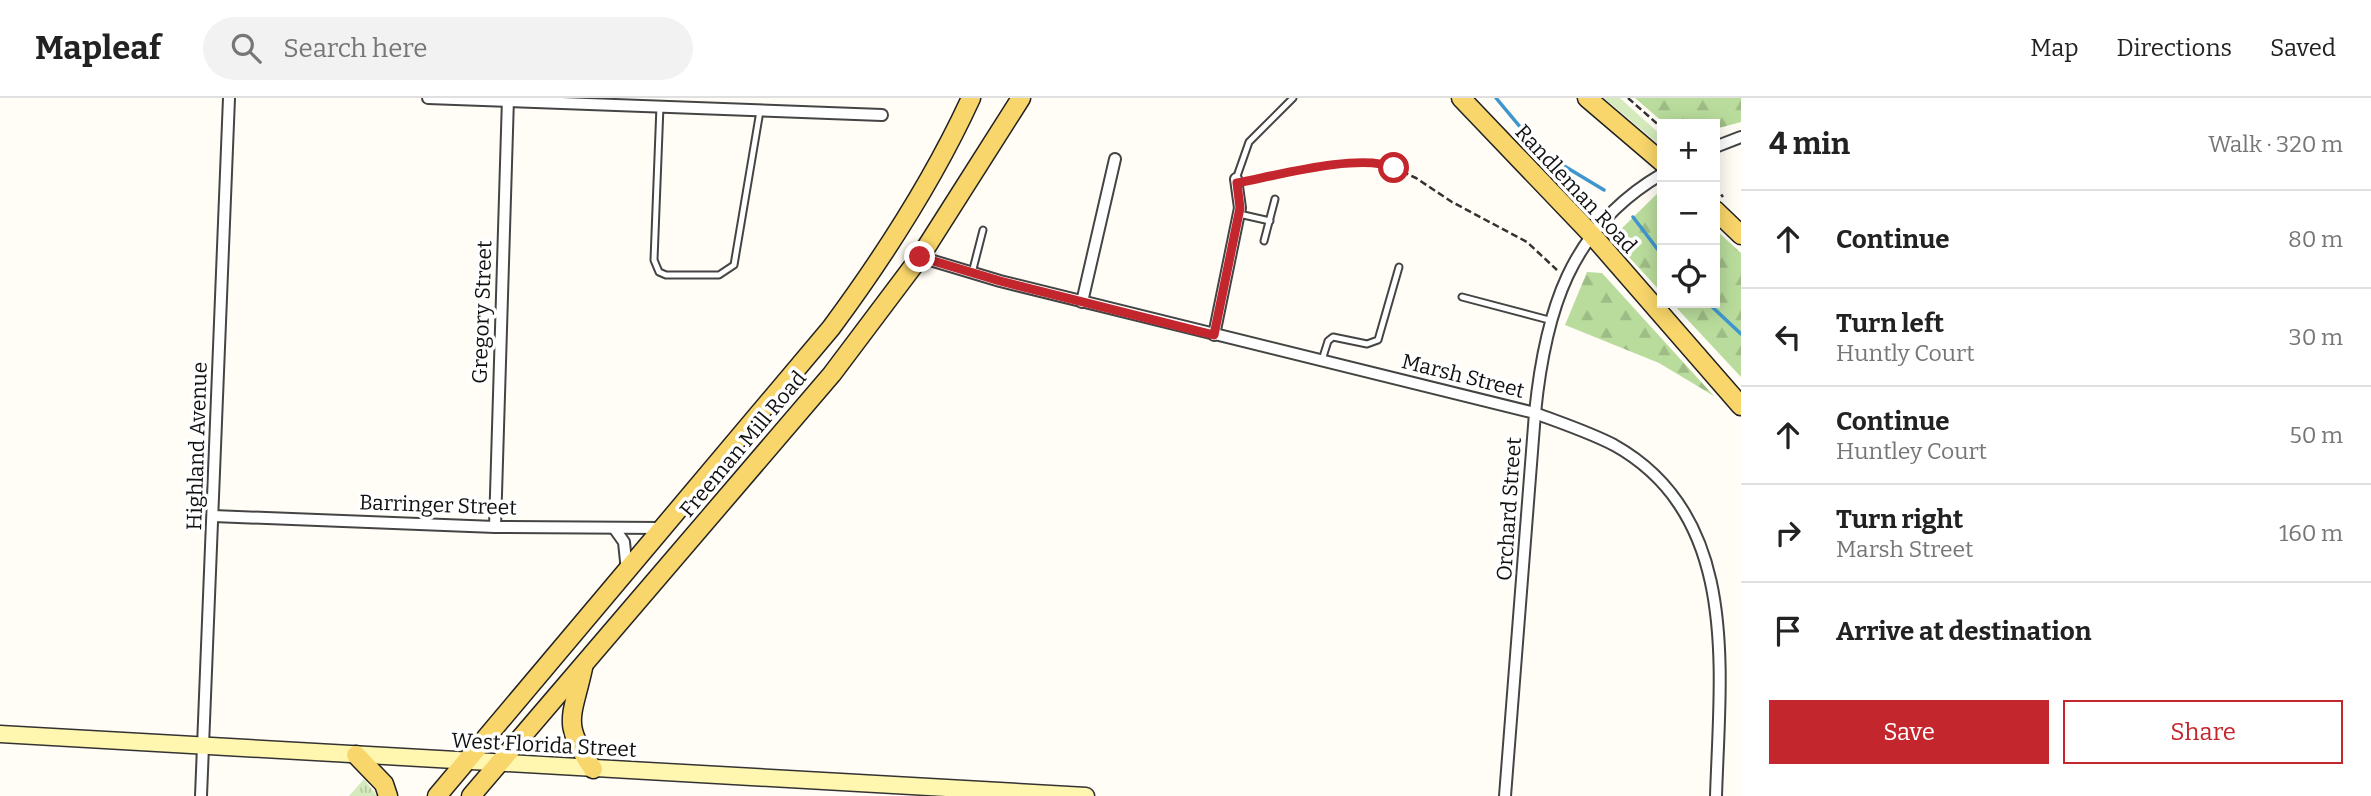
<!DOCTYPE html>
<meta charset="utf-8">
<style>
body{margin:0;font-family:Bitter,serif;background:#f2f2f2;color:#222}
.controls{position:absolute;right:21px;top:21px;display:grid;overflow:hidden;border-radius:0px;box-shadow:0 4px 18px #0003}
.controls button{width:63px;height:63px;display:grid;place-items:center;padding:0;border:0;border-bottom:2px solid #e0e0e0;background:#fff;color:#222;font:35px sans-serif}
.stop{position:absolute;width:21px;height:21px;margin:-16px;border:5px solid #c4262e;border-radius:50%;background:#fff}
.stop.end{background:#c4262e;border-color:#fff;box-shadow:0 2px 7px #0008}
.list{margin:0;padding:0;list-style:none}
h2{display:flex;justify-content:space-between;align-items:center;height:91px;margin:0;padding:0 28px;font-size:30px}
h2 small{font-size:23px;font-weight:400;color:#767676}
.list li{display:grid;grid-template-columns:46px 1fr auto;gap:21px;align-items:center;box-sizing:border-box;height:98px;padding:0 28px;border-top:2px solid #e0e0e0}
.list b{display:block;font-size:26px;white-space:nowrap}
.list p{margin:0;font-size:23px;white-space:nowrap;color:#767676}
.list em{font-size:23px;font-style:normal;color:#767676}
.actions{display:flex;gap:14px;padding:21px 28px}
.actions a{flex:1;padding:16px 0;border:2px solid #c4262e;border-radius:0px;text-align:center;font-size:24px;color:#c4262e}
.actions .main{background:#c4262e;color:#fff}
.icon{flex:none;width:38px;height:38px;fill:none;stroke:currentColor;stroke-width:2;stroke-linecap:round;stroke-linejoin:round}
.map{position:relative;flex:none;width:1741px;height:698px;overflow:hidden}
header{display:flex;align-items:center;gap:42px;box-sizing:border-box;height:98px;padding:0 35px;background:#fff;border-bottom:2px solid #e0e0e0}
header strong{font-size:33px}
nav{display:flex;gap:38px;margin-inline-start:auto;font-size:24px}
.search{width:490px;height:63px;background:#f2f2f2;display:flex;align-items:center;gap:18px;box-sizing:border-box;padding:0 24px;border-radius:38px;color:#767676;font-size:26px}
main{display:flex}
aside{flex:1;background:#fff}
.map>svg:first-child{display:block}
.grass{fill:url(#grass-tufts)}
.forest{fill:url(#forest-firs)}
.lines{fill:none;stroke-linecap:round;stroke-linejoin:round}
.stream{stroke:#3f96cf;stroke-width:3.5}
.service-casing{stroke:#444;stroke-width:9}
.minor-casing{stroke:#444;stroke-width:14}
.secondary-casing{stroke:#333;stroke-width:19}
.primary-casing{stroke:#222;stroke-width:21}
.path{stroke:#333;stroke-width:2.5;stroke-dasharray:7 3.5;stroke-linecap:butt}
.service{stroke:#fff;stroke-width:5}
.minor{stroke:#fff;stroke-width:10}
.secondary{stroke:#fff6b0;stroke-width:16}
.primary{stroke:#f9d66b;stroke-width:18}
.route{stroke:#c4262e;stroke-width:9}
.labels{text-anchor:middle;stroke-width:7;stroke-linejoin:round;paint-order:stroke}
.street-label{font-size:21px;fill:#111;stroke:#fff}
</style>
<header>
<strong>Mapleaf</strong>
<div class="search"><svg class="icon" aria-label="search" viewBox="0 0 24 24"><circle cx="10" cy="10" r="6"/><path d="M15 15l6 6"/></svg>Search here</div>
<nav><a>Map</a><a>Directions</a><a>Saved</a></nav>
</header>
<main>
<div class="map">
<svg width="1741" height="698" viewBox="0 0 1741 698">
<defs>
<pattern id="grass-tufts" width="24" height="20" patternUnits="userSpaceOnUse" patternTransform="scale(1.75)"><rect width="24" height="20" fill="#d5ebbd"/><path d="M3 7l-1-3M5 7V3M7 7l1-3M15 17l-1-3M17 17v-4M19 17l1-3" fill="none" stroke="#b6c8a1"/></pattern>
<pattern id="forest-firs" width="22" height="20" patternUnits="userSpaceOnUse" patternTransform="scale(1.75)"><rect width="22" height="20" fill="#b9dc9c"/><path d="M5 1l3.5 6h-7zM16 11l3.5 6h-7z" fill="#9ebc85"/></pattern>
</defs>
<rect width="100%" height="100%" fill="#fffdf5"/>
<!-- grass -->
<g class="grass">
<path d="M1604,0h16l42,38v11z"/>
<path d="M364,681l13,17h-28z"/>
</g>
<!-- forest -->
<g class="forest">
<path d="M1635,0h106v24l-26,7v-5h-50z"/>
<path d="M1662,91v104l-45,-49v-11z"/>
<path d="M1715,131l26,24v124l-69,-74h43z"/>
<path d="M1587,174l15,1 112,123 -55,-33 -94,-38z"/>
</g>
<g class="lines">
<!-- stream -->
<g class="stream">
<path d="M1496,0l45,54 63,38"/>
<path d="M1633,119l29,38"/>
<path d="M1708,205l33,31"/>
</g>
<!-- service casing -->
<g class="service-casing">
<g id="service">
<path d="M660,8l-6,154 5,12 7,3h53l15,-10 26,-154"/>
<path d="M1236,81l13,-37 44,-44"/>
<path d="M1239,116l31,7"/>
<path d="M1264,143l11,-42"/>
<path d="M972,175l11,-43"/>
<path d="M1462,199l87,23"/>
<path d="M1322,262l6,-19 5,-4 34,7 11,-4 21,-73"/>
</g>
</g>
<!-- minor casing -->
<g class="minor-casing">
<g id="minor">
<path d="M428,0l454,17"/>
<path d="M1715,49l26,-10"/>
<path d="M920,159l80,24 535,132c26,10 54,19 79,32 127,71 106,224 102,351"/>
<path d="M1082,204l33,-143"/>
<path d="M1214,237l26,-127 -4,-29"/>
<path d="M213,418l282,11 167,1"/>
<path d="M495,429l13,-429"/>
<path d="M614,430l10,14 3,29"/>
<path d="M201,698l28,-698"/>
<path d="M1505,698l30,-383c10,-100 34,-185 127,-239"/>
</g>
</g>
<!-- secondary casing -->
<g class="secondary-casing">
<path id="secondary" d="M0,636l1086,62"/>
</g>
<!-- primary casing -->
<g class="primary-casing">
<g id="primary">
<path d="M1461,0l132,138 148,170"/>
<path d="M1587,0l75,64"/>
<path d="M1715,112l26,25"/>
<path d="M583,570c-11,51 -22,54 10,101"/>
<path d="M356,657l28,29 4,12"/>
<path d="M437,698l394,-468c54,-73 102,-147 140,-230"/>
<path d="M471,698l361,-422 88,-117 101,-159"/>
</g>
</g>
<!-- path -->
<g class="path">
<path d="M1628,0l34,30"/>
<path d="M1248,83l104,-18 30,-1 34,16 36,24 75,40 30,28"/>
<path d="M1715,88l8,11"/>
</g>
<!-- service -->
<use href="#service" class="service"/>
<!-- minor -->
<use href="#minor" class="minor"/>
<!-- secondary -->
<use href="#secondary" class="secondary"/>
<!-- primary -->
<use href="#primary" class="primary"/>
</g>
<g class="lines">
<!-- route -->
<path class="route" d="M920,159l80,24 214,54 26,-127 -3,-25c37,-7 125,-31 157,-15"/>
</g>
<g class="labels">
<!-- street labels -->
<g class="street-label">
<text transform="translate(1576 91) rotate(47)" y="7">Randleman Road</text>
<text transform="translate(482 214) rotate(-88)" y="7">Gregory Street</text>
<text transform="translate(1463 278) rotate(14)" y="7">Marsh Street</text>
<text transform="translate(743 346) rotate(-50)" y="7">Freeman Mill Road</text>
<text transform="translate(197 348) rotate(-88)" y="7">Highland Avenue</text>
<text transform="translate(438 407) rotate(2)" y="7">Barringer Street</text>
<text transform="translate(1509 411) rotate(-86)" y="7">Orchard Street</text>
<text transform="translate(544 647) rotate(3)" y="7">West Florida Street</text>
</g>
</g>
</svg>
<div class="controls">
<button>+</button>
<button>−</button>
<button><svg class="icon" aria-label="locate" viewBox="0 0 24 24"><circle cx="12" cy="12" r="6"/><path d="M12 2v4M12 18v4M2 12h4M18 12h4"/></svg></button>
</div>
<div class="stop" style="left:1394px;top:70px"></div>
<div class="stop end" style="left:920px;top:159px"></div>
</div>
<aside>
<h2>4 min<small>Walk · 320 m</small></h2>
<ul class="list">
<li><svg class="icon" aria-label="ahead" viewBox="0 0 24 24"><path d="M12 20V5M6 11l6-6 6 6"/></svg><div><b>Continue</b></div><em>80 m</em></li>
<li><svg class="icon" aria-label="left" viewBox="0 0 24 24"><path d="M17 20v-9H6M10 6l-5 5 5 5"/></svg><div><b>Turn left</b><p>Huntly Court</p></div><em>30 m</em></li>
<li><svg class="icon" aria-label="ahead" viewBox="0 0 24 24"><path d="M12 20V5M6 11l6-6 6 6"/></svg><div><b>Continue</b><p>Huntley Court</p></div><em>50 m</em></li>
<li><svg class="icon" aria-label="right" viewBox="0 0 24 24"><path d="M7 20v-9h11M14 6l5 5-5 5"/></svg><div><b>Turn right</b><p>Marsh Street</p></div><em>160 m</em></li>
<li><svg class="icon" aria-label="arrive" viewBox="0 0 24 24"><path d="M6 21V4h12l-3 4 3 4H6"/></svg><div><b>Arrive at destination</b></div></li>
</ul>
<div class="actions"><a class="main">Save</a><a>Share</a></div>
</aside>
</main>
